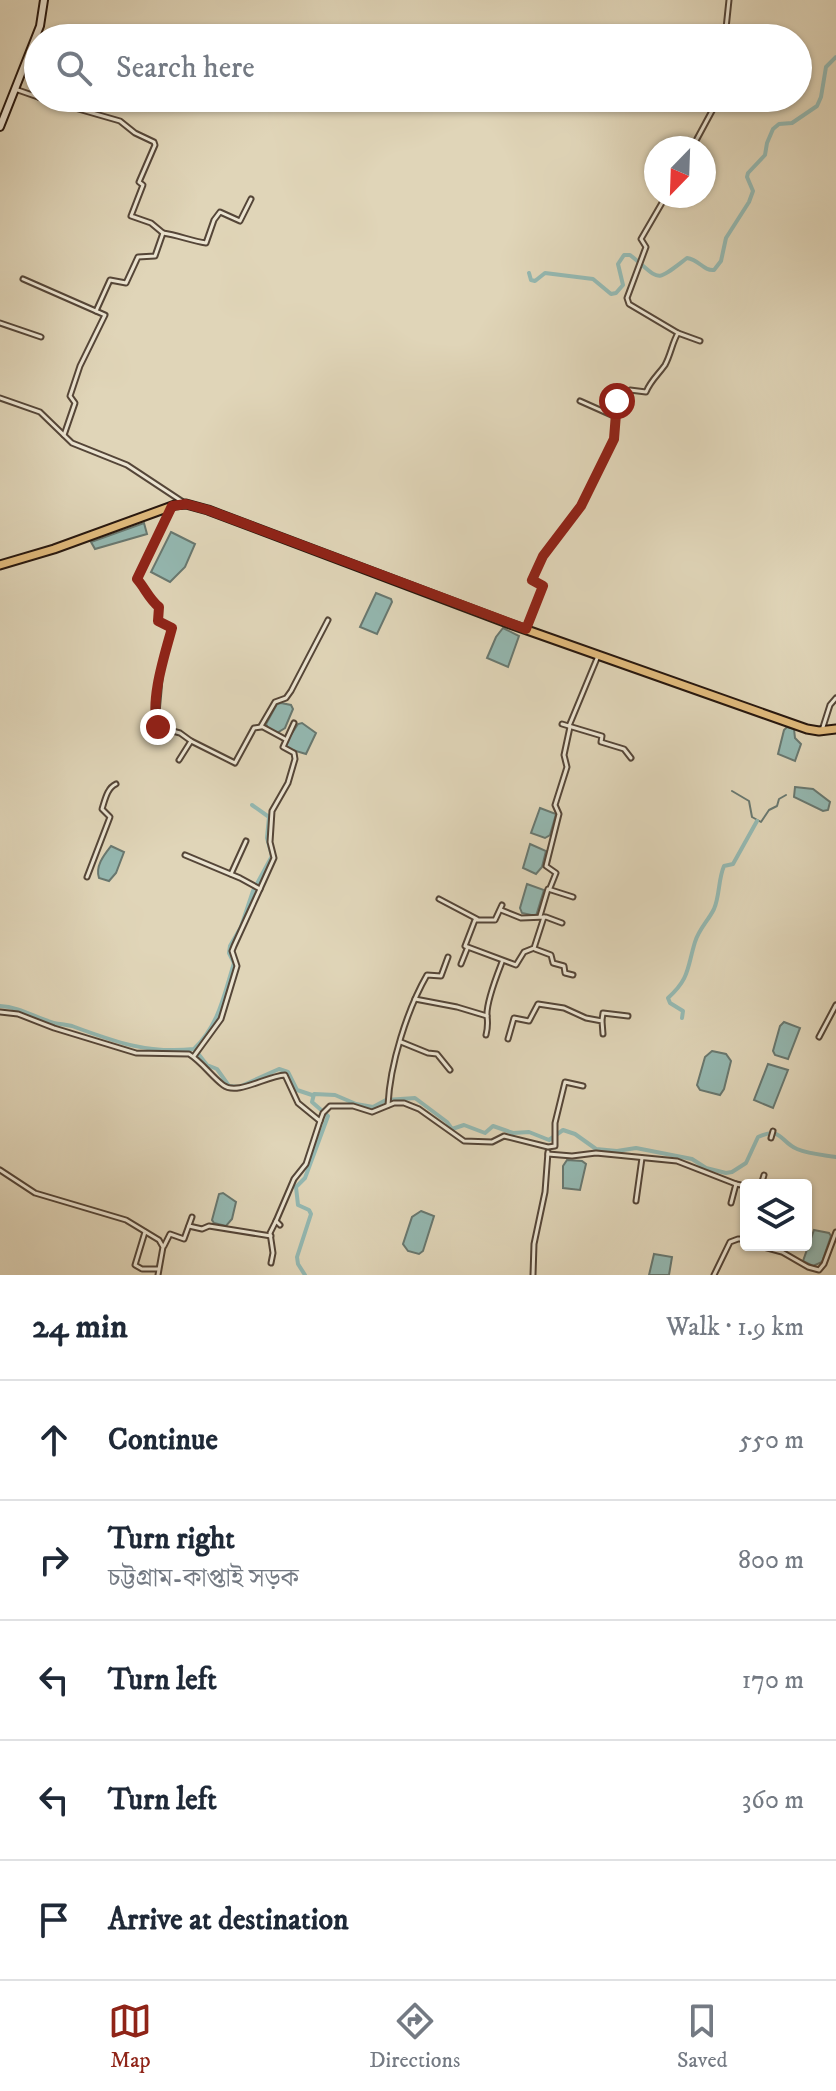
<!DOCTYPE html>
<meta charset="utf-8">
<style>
body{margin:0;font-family:"IM FELL DW Pica","Noto Serif Bengali",serif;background:#f2f2f3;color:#1f2937}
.controls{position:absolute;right:24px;bottom:24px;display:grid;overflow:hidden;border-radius:8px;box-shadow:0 2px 6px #0004}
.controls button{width:72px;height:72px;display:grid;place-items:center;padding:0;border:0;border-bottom:2px solid #e0e1e3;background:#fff;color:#1f2937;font:40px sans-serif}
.compass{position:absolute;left:644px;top:136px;width:72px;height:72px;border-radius:50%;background:#fff;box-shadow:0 2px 6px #0004;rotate:203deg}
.stop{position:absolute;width:24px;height:24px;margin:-18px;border:6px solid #8f2418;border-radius:50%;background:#fff}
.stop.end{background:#8f2418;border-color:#fff;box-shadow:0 2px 8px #0008}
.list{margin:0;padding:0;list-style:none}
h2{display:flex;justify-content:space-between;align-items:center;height:104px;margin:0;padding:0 32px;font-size:34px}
h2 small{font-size:26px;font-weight:400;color:#747a83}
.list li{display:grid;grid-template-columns:52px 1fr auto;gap:24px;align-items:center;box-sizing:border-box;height:120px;padding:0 32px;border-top:2px solid #e0e1e3}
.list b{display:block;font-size:30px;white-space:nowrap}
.list p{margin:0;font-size:26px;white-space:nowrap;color:#747a83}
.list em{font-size:26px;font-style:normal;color:#747a83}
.icon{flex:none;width:44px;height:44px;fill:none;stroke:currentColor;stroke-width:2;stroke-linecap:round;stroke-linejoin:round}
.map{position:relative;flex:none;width:836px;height:1275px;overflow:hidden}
.search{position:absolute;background:#fff;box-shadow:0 2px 6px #0004;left:24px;right:24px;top:24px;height:88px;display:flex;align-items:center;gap:20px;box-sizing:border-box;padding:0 28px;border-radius:44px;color:#747a83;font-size:30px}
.sheet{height:704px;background:#fff}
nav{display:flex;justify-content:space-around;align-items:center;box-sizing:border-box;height:112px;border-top:2px solid #e0e1e3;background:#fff;font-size:22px;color:#747a83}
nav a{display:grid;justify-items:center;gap:4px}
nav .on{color:#8f2418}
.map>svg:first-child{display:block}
.water{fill:#94b8b1;stroke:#687870;stroke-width:2}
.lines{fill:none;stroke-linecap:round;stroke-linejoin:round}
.stream{stroke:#687870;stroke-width:2}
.canal{stroke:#94b8b1;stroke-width:4}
.street-casing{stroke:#554638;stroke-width:7}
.secondary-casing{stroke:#27170e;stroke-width:10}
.primary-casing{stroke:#27170e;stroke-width:11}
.street{stroke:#ebe4d1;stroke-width:3}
.secondary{stroke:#ebe4d1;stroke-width:6}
.primary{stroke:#e0ba7c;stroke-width:7}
.route{stroke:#8f2418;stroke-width:10}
</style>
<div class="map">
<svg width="836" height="1275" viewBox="0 0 836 1275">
<rect width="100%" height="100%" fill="#e0d5b8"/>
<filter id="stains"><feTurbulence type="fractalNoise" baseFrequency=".0025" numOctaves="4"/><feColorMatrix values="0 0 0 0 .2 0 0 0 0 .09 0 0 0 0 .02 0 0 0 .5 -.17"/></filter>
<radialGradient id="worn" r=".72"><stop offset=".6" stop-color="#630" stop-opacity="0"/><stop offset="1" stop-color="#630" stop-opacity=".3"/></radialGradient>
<!-- water -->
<g class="water">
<path d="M144,523l3,11 -52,15 -4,-7z"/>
<path d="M171,532l24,12 -10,23 -15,15 -19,-10z"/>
<path d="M376,593l15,6 1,3 -15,32 -17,-7z"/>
<path d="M503,628l16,8 -11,31 -21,-9 9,-21z"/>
<path d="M281,703l10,2 2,4 -8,19 -8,5 -8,-3 -3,-6 11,-20z"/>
<path d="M302,723l14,10 -10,21 -17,-5 -4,-5 13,-20z"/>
<path d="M787,727l7,2 1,9 6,6 -6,17 -17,-7 6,-24z"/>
<path d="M795,787l18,2 17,13 -2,8 -5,1 -29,-14z"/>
<path d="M540,808l16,6 -6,21 -5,3 -14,-5z"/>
<path d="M530,844l16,7 -4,16 -6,7 -13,-6z"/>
<path d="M111,846l13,6 -8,21 -7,8 -10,-3c-4,-12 5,-23 12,-32z"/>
<path d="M527,884l17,6 -8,26 -14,-3 -2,-5z"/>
<path d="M784,1022l16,6 -12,31 -13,-4 -2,-4 7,-25z"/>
<path d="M712,1051l14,3 5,7 -7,28 -4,6 -20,-5 -3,-5 8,-28z"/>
<path d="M768,1064l20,6 -15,38 -19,-8z"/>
<path d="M567,1160l15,1 4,3 -6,26 -17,-2v-22z"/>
<path d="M223,1193l13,9 -4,17 -6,7 -12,-3 -2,-3 7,-26z"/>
<path d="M421,1211l13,5 -11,35 -4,3 -11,-3 -5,-7 9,-27z"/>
<path d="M814,1230l15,3 2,3 -9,26 -9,4 -10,-5z"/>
<path d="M654,1254l18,3 -3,18h-20z"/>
</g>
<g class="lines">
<!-- stream -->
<path class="stream" d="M732,791l17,10 3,16 9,5 8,-12 8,-4 2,-7 7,-4"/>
<!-- canal -->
<g class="canal">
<path d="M529,273l2,7 4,1 10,-8 48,6 18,15 5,-1 7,-8 -5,-21 6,-9h6c32,25 23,29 57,3 13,2 16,13 27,12l7,-9 5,-23 23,-36 4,-11 -6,-14 1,-4 17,-18 2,-12 6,-14 6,-5 13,-1 25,-17 4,-9 5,-30 10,-10"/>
<path d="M0,1006c18,1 31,9 48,15 7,3 16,3 24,5 43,16 76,28 122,23 25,-24 30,-54 40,-86l-5,-10 1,-7 11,-19 12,-36 19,-35 -5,-18 2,-21 -17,-12"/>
<path d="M682,1018l1,-7 -13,-8 -2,-5c22,-20 19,-30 27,-56 4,-13 13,-21 19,-33 6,-14 4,-29 10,-43l9,-2 24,-43"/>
<path d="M196,1051l11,14 10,4 12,17 10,1 40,-18 9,3 9,18 15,5"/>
<path d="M305,1275l-7,-11 -1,-7 14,-43 -2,-4 -11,-5 -2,-18 9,-9 23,-62 -16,-14 2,-8 21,1 21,9 17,3 13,-7 29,-2 32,24 5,7 12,-4 21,8 8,-7 20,7 16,-1 20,8 14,-10 12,4 21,15 21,2 19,-3 56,11 14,9 20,5 6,-1 14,-9 12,-26c24,-11 22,5 39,12 12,5 27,6 39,8"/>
</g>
<!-- street casing -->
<g class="street-casing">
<g id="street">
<path d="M725,38l4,-38"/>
<path d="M15,89l23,8"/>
<path d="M40,98l80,23 15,12 19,9 1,3 -16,37 4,3 -12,31 20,7 12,10"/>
<path d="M692,148l27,-50"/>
<path d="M666,196l-25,43 5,8 -19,51 2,6 49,29"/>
<path d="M23,279l82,36 -25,51 -10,30 5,7 -11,32"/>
<path d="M96,311l14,-31 16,3 12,-26 17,-1 8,-23c15,2 28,8 43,10l8,-23 6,-8 20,9 11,-22"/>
<path d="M0,323l41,14"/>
<path d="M0,398l40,14 32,31 55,22 56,37"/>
<path d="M616,417l1,-22 9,1 4,-6 16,2c5,-12 12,-17 19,-27 6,-11 7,-22 13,-32l22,8"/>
<path d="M172,507l-35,72c8,9 12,20 22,28l-1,14 14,7 -11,40 -5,56 2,3 22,6 11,8"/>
<path d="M527,627l16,-41 -11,-6 11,-24 38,-50 33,-67 2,-22 -36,-16"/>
<path d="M146,719l10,3"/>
<path d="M562,724l40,12 -1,6 23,7 7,9"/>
<path d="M569,726l29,-70"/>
<path d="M823,727l7,-22 6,-7"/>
<path d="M285,739l-24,-13 14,-24 11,-4 5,-7 37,-71"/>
<path d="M179,760l12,-19 44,22 19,-35 7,-1"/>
<path d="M185,855l55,23 20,11 -26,57 -2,5 5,15 -16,53 -27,37"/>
<path d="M231,874l15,-33"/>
<path d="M87,877l23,-60 -8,-8c3,-9 5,-21 14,-25"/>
<path d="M550,888l6,-15 -10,-7 13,-52 -4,-9 12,-38 -3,-12 6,-28"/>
<path d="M260,889l14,-31 -4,-16 2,-31 16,-28 7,-24 -1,-6 -11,-6 11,-24"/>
<path d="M439,899l38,20"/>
<path d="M502,905l-7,15h-20l-10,26 51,19 8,-13 10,-4 10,-31"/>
<path d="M501,910l20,8 25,-1 16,6"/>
<path d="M540,916l8,-27 25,8"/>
<path d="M535,949l16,6 2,8 11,3 1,7 8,2"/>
<path d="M461,964l6,-15"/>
<path d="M415,999l42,8 30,9"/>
<path d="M0,1012l18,2 36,14 82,25 53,1c13,8 22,22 34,31 14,11 43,-9 62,-10l13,28 22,18 3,-8 7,-7h23l19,6 22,-9h10l15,6 45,32 28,1 12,-6 44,11 7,-1v-23l10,-41 18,4"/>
<path d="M602,1020l1,-7 25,3"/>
<path d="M486,1035c2,-8 2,-12 1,-19 -1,-14 10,-41 15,-54"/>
<path d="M819,1037l17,-32"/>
<path d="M508,1039l6,-21 15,3 9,-17 26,4 22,10 16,3 1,13"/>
<path d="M401,1042l27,11 9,1 13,16"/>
<path d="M388,1105c2,-41 19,-95 39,-130l14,1 7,-19"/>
<path d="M771,1138l2,-7"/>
<path d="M548,1154l24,2 24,-3 81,8 59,23 -5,19"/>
<path d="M0,1170l35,23 91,27 33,20 4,7 -5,28"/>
<path d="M736,1184l10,2"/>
<path d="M761,1185l3,-10"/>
<path d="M636,1201l6,-43"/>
<path d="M276,1221l18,-42 12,-15 14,-43"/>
<path d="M189,1226l13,3 7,-3 62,10"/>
<path d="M145,1232l-10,33 7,4h16"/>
<path d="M756,1245l26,7 26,15 11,3 5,-6 12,-32"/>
<path d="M164,1246l6,-12 14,5 8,-22"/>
<path d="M271,1263l2,-10 -3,-20 6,-12 4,4"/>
<path d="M533,1275l1,-31 11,-52 3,-40"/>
<path d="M714,1275l16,-33 8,-3h8"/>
</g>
</g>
<!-- secondary casing -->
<g class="secondary-casing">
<path id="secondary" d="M0,127l40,-101 4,-26"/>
</g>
<!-- primary casing -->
<g class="primary-casing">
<path id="primary" d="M0,565l54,-16 121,-44 11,-1 22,6 302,114 297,105 12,2 17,-2"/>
</g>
<!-- street -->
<use href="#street" class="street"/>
<!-- secondary -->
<use href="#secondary" class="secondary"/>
<!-- primary -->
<use href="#primary" class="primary"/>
</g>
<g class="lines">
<!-- route -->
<path class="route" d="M158,727c-9,-25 7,-73 14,-99l-14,-7 1,-14c-10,-8 -14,-19 -22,-28l35,-73 14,-2 22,6 318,119 17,-43 -11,-6 11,-24 38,-50 33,-67 3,-38"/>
</g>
<rect width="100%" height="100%" filter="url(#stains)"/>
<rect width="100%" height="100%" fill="url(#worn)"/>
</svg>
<div class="controls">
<button><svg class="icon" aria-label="layers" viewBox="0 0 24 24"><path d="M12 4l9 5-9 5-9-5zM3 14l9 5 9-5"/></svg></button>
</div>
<svg class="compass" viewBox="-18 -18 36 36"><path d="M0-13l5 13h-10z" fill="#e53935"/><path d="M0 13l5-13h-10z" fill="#747a83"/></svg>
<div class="stop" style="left:617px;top:401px"></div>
<div class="stop end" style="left:158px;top:727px"></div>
<div class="search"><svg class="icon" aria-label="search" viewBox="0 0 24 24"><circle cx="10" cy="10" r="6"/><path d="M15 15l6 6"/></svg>Search here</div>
</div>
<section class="sheet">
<h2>24 min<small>Walk · 1.9 km</small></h2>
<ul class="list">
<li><svg class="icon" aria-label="ahead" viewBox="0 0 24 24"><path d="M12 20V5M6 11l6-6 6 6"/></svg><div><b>Continue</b></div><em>550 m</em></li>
<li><svg class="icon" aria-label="right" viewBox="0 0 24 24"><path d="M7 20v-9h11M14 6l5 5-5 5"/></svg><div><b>Turn right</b><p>চট্টগ্রাম-কাপ্তাই সড়ক</p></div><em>800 m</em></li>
<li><svg class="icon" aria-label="left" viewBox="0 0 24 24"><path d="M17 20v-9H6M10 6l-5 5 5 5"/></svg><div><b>Turn left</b></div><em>170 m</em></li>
<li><svg class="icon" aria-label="left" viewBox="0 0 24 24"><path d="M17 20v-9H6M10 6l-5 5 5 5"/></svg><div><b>Turn left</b></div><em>360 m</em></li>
<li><svg class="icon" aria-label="arrive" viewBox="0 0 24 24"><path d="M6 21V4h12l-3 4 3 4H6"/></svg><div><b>Arrive at destination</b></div></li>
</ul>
</section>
<nav>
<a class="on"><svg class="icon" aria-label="map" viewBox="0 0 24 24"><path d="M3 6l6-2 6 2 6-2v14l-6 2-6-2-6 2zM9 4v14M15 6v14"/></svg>Map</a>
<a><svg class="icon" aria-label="directions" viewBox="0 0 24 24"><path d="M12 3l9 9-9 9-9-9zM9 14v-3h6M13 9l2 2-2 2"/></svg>Directions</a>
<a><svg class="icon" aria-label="saved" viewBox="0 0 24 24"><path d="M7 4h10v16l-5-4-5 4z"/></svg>Saved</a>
</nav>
